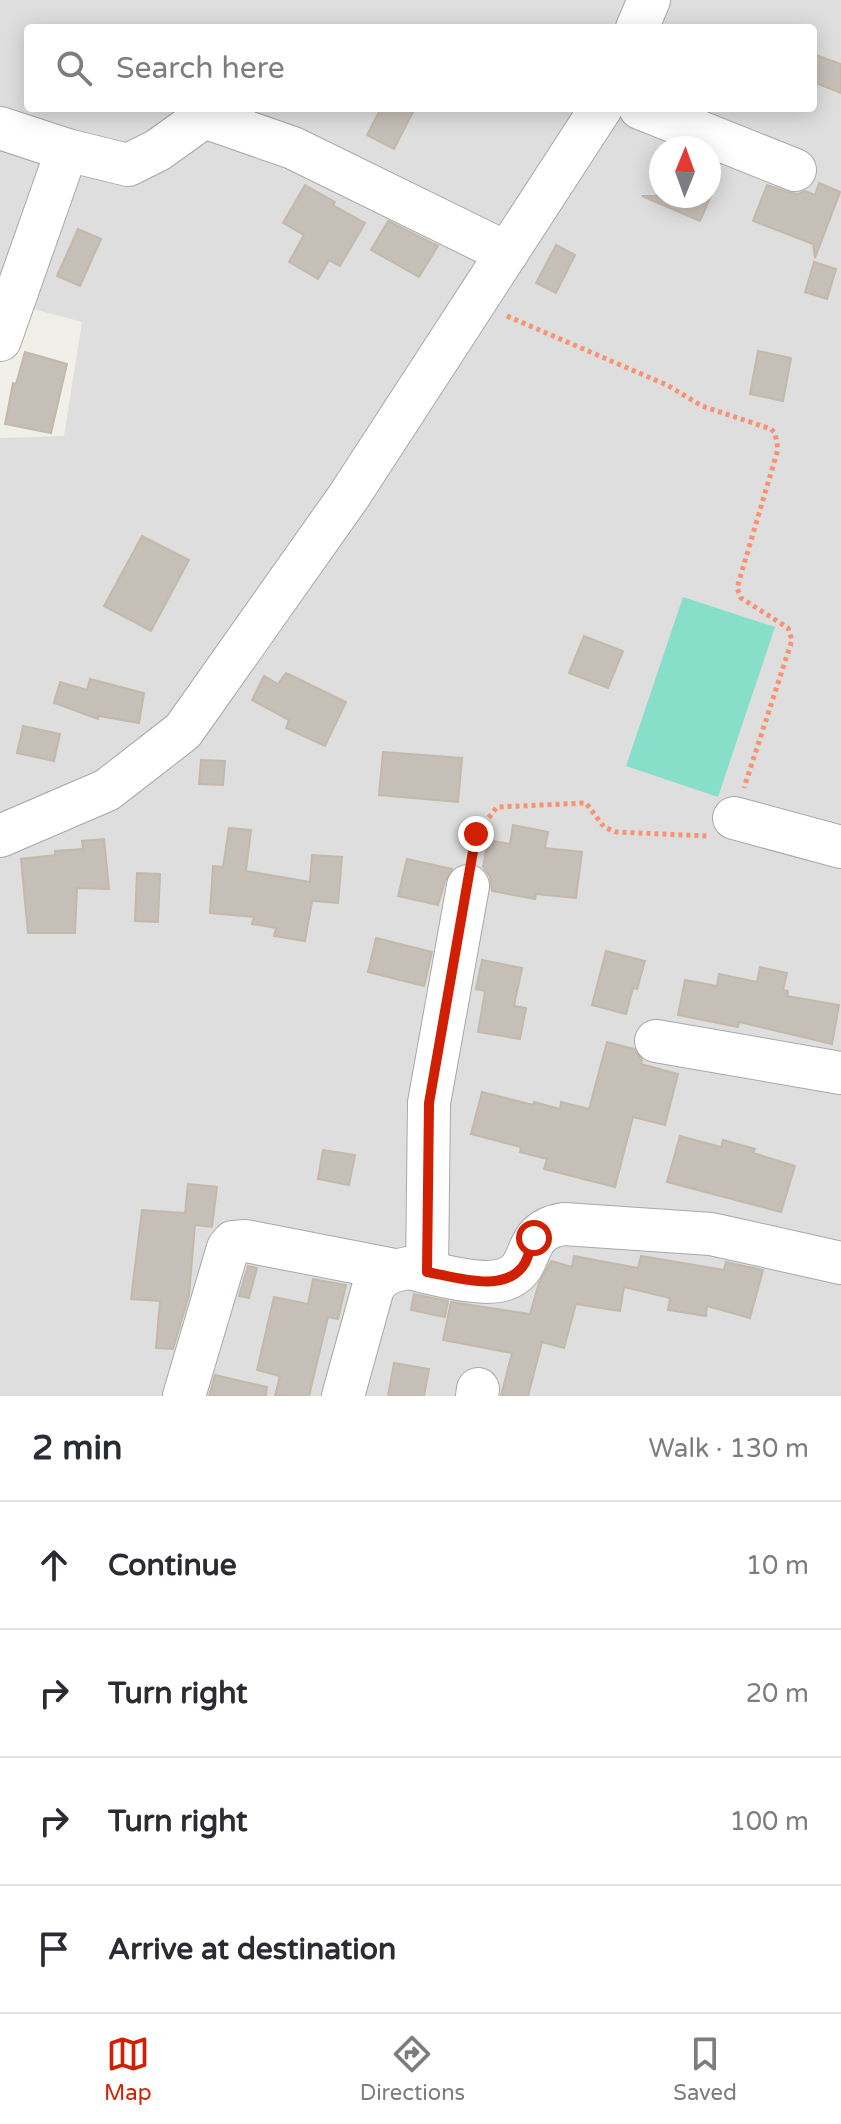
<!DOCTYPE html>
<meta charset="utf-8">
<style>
body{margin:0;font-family:"Varela Round",sans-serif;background:#f2f2f3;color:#2b2b33}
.compass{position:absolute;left:649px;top:136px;width:72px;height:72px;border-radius:50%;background:#fff;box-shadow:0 4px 20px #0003;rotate:1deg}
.stop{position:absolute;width:24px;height:24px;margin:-18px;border:6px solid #d01f02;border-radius:50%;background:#fff}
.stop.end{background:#d01f02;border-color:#fff;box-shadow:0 2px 8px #0008}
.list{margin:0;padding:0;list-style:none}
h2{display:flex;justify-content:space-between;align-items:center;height:104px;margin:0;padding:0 32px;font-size:34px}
h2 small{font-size:26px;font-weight:400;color:#7c7c81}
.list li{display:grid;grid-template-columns:52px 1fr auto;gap:24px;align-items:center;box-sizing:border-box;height:128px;padding:0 32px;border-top:2px solid #e1e1e2}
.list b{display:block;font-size:30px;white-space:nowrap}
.list em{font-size:26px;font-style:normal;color:#7c7c81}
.icon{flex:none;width:44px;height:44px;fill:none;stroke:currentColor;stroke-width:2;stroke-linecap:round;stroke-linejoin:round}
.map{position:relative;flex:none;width:841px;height:1396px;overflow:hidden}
.search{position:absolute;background:#fff;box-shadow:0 4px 20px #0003;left:24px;right:24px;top:24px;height:88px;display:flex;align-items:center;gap:20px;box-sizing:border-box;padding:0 28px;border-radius:8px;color:#7c7c81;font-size:30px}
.sheet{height:616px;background:#fff}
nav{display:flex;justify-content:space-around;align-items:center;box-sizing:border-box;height:112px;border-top:2px solid #e1e1e2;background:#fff;font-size:22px;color:#7c7c81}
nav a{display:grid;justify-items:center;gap:4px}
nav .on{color:#d01f02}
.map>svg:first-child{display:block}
.residential{fill:#dfdede;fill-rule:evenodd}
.pitch{fill:#88dfc9}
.building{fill:#c6bfb7;stroke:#c3b9aa;stroke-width:2}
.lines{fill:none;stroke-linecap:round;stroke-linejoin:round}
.minor-casing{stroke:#a8a8a8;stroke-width:44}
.path{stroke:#f89372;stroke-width:5;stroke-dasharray:4 4;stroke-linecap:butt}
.minor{stroke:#fff;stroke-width:42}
.route{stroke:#d01f02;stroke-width:10}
</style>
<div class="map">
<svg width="841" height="1396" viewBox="0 0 841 1396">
<rect width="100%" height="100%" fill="#f1f0e8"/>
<!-- residential -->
<path class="residential" d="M0,0h841v1396h-841v-958l64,-2 18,-114 -82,-22zM28,28h785v80h-785zM661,148h48v48h-48z"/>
<!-- pitch -->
<path class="pitch" d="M683,597l92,30 -57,170 -92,-31z"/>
<!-- building -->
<g class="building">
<path d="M813,54l28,10v29l-28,-11z"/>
<path d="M381,108h34l-21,41 -27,-14z"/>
<path d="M819,183l21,9 -25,66 -2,-14 -60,-23 14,-36 20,7 11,2 7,-3 10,4z"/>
<path d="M305,185l30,17 -2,3 32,18 -25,43 -11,-6 -11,19 -29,-17 15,-27 -21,-12z"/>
<path d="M642,196h69l-11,25z"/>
<path d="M388,221l50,25 -19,31 -48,-27z"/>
<path d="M78,229l23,10 -21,47 -23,-10z"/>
<path d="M556,245l19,10 -19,38 -20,-10z"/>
<path d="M814,262l22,7 -9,30 -22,-7z"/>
<path d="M758,351l33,7 -8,43 -33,-7z"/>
<path d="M25,352l42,12 -16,69 -46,-9 8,-41 3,1z"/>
<path d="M142,536l47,24 -38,71 -47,-25z"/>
<path d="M584,636l39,15 -15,37 -39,-15z"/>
<path d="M286,673l60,29 -21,44 -39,-18 3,-8 -37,-20 12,-24 14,8z"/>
<path d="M90,679l54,14 -5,30 -40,-7 -1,3 -44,-16 6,-21 27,8z"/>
<path d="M23,726l37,8 -6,27 -37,-8z"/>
<path d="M383,752l79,6 -4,44 -79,-7z"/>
<path d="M201,760l24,1 -2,24 -24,-1z"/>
<path d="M513,825l35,7 -3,16 37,4 -6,46 -40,-4 -1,5 -43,-8 -2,-14 -7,-10 5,-27 22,4z"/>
<path d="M229,828l22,2 -5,41 64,11 2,-27 30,2 -4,46 -26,-2 -7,40 -31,-5 2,-8 -24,-4 2,-7 -44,-4 3,-47 10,1z"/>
<path d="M104,839l5,50 -32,-1 -2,45h-47l-7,-74 34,-4v-4l28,-2 -1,-8z"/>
<path d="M407,859l45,10 -7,12 -7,24 -40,-9z"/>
<path d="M137,873l23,1 -2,48 -23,-1z"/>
<path d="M376,938l56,14 -8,34 -56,-14z"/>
<path d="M606,951l39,10 -8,28 -4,-1 -7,26 -34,-9z"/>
<path d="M482,960l40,8 -8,38 12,2 -6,31 -42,-7 7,-41 -9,-2z"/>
<path d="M760,967l27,6 -4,17 5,1 -1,5 52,9 -7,39 -93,-22 -1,5 -60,-12 7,-35 32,6 2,-12 38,8z"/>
<path d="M607,1042l27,7 8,11 -1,4 37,10 -13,51 -32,-8 -18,70 -71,-18 3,-10 -27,-7 1,-5 -50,-13 11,-42 51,13 1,-3 26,7 1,-7 28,7z"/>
<path d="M680,1136l41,11 2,-7 32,9 -2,4 42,13 -14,46 -114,-30z"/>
<path d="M323,1150l32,5 -6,30 -31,-6z"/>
<path d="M188,1184l29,3 -5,40 -17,-2 -6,70 -16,54 -17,-1 4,-47 -29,-2 11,-89 43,3z"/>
<path d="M574,1256l64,12 3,-12 83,14 2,-8 37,8 -13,48 -43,-12 -1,10 -38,-6 2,-12 -46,-11 -4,24 -44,-7 -12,44 -22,-6 -14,54h-27l11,-43 -69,-13 8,-38 79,12 9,-31 12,-22 21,6z"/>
<path d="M248,1266l9,2 -8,30 -10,-2z"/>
<path d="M313,1279l33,6 -8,34 -10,-2 -19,79h-34l5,-20 -23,-6 17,-73 34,7z"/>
<path d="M414,1294l34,7 -3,16 -34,-7z"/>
<path d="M394,1363l35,6 -5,27h-36z"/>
<path d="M215,1375l52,12 -1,9h-57z"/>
</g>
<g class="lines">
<!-- minor casing -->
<g class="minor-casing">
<g id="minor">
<path d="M637,28l12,-28"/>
<path d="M640,108l155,62"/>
<path d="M0,128l67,22 -67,190"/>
<path d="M67,150l61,15 30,-15 46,-33 89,31 214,105"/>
<path d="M734,818l107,29"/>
<path d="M0,836l107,-46 76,-59 166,-235 252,-388"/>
<path d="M656,1041l185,32"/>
<path d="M427,1272l2,-169 39,-217"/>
<path d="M184,1396l44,-148 5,-6 13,-1 149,29"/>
<path d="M343,1396l30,-108c8,-14 19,-17 35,-20 25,5 71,19 95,12 36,-11 14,-49 61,-56l147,10 130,29"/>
<path d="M477,1396l1,-7"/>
</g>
</g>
<!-- path -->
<g class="path">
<path d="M507,316l160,69 35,21 69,23 4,4 3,16 -41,139 4,10 47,30 4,12 -48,148"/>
<path d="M473,853l3,-19 21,-27 89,-4 18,24 12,5 91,4"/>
</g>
<!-- minor -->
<use href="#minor" class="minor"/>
</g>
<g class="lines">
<!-- route -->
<path class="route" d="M476,834l-47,269 -2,169c29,5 79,23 98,-9 4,-8 6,-17 9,-25"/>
</g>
</svg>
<svg class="compass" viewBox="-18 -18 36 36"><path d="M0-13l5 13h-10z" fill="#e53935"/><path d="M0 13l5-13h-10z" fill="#7c7c81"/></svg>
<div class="stop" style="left:534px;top:1238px"></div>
<div class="stop end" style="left:476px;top:834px"></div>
<div class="search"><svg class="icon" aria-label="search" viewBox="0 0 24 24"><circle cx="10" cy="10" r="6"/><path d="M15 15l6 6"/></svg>Search here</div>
</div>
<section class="sheet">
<h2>2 min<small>Walk · 130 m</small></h2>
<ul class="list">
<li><svg class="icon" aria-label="ahead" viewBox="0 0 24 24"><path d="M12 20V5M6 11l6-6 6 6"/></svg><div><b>Continue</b></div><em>10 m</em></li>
<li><svg class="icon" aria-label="right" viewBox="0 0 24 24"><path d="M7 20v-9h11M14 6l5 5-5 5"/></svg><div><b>Turn right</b></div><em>20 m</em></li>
<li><svg class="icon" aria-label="right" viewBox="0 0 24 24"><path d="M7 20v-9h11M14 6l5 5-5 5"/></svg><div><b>Turn right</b></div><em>100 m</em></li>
<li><svg class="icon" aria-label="arrive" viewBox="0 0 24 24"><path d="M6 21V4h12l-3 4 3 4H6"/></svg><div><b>Arrive at destination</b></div></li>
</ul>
</section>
<nav>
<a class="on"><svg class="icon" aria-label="map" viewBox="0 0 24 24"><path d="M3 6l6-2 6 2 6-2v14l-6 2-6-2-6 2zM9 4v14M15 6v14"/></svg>Map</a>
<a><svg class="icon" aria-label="directions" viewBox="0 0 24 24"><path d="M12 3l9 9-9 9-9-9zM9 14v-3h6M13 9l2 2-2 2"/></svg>Directions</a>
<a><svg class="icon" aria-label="saved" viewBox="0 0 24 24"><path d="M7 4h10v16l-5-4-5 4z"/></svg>Saved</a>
</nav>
